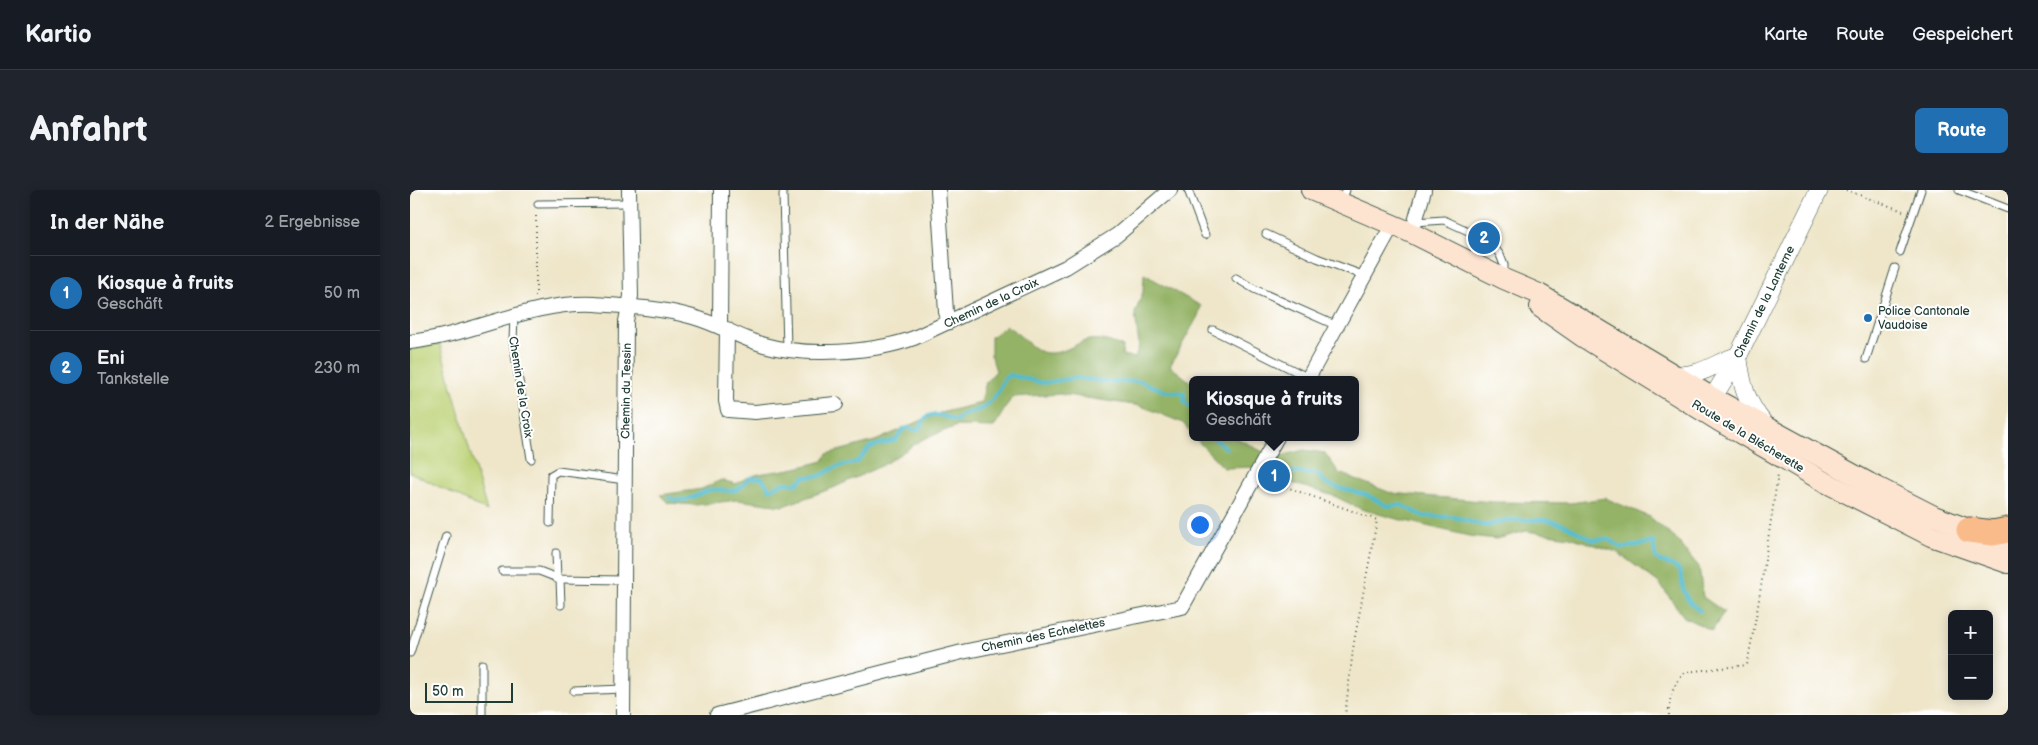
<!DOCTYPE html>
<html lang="de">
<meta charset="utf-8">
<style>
body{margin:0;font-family:"Balsamiq Sans",sans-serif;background:#20242c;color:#f1f3f6}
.controls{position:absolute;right:15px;bottom:15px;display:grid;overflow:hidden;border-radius:8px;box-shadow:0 2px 12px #0003}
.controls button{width:45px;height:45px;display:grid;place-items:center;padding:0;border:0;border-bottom:1px solid #363941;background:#171b24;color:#f1f3f6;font:25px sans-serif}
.scale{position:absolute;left:15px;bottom:12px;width:88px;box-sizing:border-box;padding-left:5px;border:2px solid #1f3d34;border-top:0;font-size:14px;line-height:18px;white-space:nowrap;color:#1f3d34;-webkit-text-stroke:4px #fff;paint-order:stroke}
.you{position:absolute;left:789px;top:334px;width:18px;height:18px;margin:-12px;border:4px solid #fff;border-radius:50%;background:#1a73e8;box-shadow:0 0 0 8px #1a73e833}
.badge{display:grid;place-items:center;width:32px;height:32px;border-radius:50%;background:#1f6fb2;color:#fff;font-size:16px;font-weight:700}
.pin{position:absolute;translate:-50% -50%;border:2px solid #fff;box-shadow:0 1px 5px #0006}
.popup{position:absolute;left:779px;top:186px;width:170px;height:65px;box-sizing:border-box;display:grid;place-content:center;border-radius:8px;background:#171b24;filter:drop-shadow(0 1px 4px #0005);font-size:16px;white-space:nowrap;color:#9ea1a6}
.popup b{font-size:19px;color:#f1f3f6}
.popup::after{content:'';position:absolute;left:50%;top:100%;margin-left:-10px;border:10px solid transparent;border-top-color:#171b24}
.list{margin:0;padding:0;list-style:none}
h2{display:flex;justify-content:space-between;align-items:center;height:65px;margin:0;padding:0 20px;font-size:21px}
h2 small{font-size:16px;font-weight:400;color:#9ea1a6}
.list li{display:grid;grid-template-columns:32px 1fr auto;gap:15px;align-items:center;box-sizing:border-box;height:75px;padding:0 20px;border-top:1px solid #363941}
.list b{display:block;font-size:19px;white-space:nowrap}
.list p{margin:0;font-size:16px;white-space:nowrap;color:#9ea1a6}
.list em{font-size:16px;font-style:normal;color:#9ea1a6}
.map{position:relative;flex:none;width:1598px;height:525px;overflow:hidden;border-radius:8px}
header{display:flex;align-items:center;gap:30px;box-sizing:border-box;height:70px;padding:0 25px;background:#171b24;border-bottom:1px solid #363941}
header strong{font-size:24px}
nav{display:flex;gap:28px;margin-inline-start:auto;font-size:18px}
.intro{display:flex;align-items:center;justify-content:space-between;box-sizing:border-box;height:120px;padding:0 30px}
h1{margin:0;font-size:35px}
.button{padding:12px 22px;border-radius:8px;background:#1f6fb2;color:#fff;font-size:18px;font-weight:700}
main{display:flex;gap:30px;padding:0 30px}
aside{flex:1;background:#171b24;border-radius:8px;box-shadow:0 2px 12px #0003}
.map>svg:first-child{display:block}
.green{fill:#bbd175;stroke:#6d8754}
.forest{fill:#94b366;stroke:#5a784d}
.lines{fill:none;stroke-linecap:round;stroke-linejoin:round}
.stream{stroke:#52bcce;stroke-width:4}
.service-casing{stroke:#3e564a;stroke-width:9}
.minor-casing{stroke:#3e564a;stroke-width:16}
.tertiary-casing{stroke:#3e564a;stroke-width:19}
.secondary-casing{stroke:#3e564a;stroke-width:22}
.motorway-casing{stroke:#3e564a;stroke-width:27}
.path{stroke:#3e564a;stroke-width:2;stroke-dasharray:1 4;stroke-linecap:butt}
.service{stroke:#fff;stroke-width:7}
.minor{stroke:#fff;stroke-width:14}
.tertiary{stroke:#fff;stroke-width:18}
.secondary{stroke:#fde4d1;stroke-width:20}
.motorway{stroke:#fabb8b;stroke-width:25}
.poi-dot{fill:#1f6fb2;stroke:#fff;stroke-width:2}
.labels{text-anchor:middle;stroke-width:4;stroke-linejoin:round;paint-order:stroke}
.street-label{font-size:12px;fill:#1f3d34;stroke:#fff}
.poi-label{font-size:12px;fill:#1f3d34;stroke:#fff;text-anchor:start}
</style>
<header>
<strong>Kartio</strong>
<nav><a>Karte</a><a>Route</a><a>Gespeichert</a></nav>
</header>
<div class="intro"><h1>Anfahrt</h1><a class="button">Route</a></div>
<main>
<aside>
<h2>In der Nähe<small>2 Ergebnisse</small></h2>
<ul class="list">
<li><span class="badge">1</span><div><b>Kiosque à fruits</b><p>Geschäft</p></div><em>50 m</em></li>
<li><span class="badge">2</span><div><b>Eni</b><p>Tankstelle</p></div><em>230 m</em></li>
</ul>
</aside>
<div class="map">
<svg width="1598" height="525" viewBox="0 0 1598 525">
<rect width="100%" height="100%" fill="#fff"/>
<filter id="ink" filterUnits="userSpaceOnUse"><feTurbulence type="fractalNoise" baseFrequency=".02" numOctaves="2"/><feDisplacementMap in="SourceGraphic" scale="10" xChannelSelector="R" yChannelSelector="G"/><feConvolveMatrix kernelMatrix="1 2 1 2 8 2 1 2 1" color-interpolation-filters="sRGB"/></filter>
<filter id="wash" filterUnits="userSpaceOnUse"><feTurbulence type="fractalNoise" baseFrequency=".0096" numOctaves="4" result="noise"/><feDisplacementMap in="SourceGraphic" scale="20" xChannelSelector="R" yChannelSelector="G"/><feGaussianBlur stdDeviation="1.12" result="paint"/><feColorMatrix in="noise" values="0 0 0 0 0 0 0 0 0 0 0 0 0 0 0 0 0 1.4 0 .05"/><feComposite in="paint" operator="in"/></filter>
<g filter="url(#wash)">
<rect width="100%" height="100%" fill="#efe6c9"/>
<!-- green -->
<path class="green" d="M30,154v1l47,166 -77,-39v-123z"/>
<!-- forest -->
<g class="forest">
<path d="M734,84l57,32 -3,10 -28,50 23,18v51l-10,-12 -42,-17 -81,-12 -48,3 -18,30 -37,-1 -34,13 -40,26 -50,23 -50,18 -46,-6 -41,5 -28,-2 -8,-8 42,-6 19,-9 15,4c16,-11 30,-11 49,-14 13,-2 26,-6 38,-9l4,-7 48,-13 61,-27 45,-11 5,-21 10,-11 -5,-16v-18l15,-11c15,7 27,27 42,27 15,1 25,-8 37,-12 12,-4 27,1 38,6l-1,8 13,3 4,-12 -4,-33 8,-21z"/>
<path d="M784,247h41l30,16 -7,14 -34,1z"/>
<path d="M894,260l21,3 14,20 52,20 101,9 79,1 34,-5 45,19 27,23 22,27 4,30 21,15 -12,19 -28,-14 -25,-34 -42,-31 -47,-15 -44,-6 -29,8 -28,-3 -76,-18 -32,-9 -27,-13 -42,-13 -11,-6 -9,-19z"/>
</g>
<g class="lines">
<!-- stream -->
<g class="stream">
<path d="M802,247l14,11"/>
<path d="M881,282l26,2 9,9 10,4 31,8 20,11 14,-1 22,11 31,1 32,9 21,-6h41l17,5 28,15 14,-1 16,9 30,-6 3,16c6,6 19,6 23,12 3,4 3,8 3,12 1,13 8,22 18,29"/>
<path d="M259,308c15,7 28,-4 41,-8 8,-2 19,3 26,0 8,-3 9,-8 14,-12h12l8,12 13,-7 14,1 7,-7 16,-1 16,-9 21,-5 13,-15 26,-7 7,-11 5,-1 9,2c5,-3 4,-5 7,-10 7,-10 23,-3 32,1l7,-6 21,-7 14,-15 6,-14 6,-4 33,8 32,-5 35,4 30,-1 27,11 17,1v8l9,8"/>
</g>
</g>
</g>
<g filter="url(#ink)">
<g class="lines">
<!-- service casing -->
<g class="service-casing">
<g id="service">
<path d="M778,0l17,45"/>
<path d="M1549,0l49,19"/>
<path d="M373,4l4,155"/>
<path d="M932,12l4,-12"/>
<path d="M128,14l92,-1"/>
<path d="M1005,32l29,-2 46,21 10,14 4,10v11"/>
<path d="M856,44l51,24 48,18"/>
<path d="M1490,62l21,-62"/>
<path d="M826,88l18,11 83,37"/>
<path d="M104,126l-1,25 18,118"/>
<path d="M803,140l96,48"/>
<path d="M1456,169l29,-91"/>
<path d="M140,333l1,-48 7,-4 67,9"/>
<path d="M146,363l1,26"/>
<path d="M92,381h37l21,8 63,1"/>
<path d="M150,389l1,26"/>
<path d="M0,463l36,-117"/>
<path d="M164,501l49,-2"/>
<path d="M72,525v-51"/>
</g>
</g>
<!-- minor casing -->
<g class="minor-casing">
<g id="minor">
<path d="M528,0l8,122 3,10"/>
<path d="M1002,43l12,-43"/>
<path d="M310,137l1,-137"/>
<path d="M317,139l-1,72 2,9 27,2 81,-8"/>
<path d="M0,152c63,-7 120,-41 185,-38 32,2 67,4 98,13 25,7 47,21 71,28 42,12 109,8 150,-7l152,-71 51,-32 53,-45"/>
<path d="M897,190l86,-156"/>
<path d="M213,525l3,-394 5,-25 -2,-106"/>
<path d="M307,525l245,-63 220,-45 95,-170"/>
</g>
</g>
<!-- tertiary casing -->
<g class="tertiary-casing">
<g id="tertiary">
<path d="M1328,166c4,30 7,44 26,68"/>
<path d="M1267,185c24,2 39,-13 61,-19"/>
<path d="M1296,219l32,-53 81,-166"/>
</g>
</g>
<!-- secondary casing -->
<g class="secondary-casing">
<g id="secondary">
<path d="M901,0l101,43 92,46 35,15 174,104 156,85 65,33 74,28"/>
<path d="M1130,117l43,30 136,84 102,59 110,56 77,27"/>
</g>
</g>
<!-- motorway casing -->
<g class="motorway-casing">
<path id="motorway" d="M1559,340l24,3 15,-3"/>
</g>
<!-- path -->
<g class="path">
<path d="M1436,0l57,21"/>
<path d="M126,107v-83"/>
<path d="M857,290l110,40 -23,122 -9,73"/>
<path d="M1259,525c-1,-15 5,-34 17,-43l61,-7 11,-59 20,-132"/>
</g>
<!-- service -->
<use href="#service" class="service"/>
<!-- minor -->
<use href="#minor" class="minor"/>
<!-- tertiary -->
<use href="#tertiary" class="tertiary"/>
<!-- secondary -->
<use href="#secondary" class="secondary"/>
<!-- motorway -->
<use href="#motorway" class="motorway"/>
</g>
</g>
<!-- markers -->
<circle class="poi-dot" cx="1458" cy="128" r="5"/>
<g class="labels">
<!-- street labels -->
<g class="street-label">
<text transform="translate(1354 112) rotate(-64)" y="4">Chemin de la Lanterne</text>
<text transform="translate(581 113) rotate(-25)" y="4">Chemin de la Croix</text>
<text transform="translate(111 197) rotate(81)" y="4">Chemin de la Croix</text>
<text transform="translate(216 201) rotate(-89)" y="4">Chemin du Tessin</text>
<text transform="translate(1338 246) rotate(31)" y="4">Route de la Blécherette</text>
<text transform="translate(633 445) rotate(-12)" y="4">Chemin des Echelettes</text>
</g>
<!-- poi labels -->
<g class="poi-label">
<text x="1468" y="125">Police Cantonale<tspan x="1468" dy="14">Vaudoise</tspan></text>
</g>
</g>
</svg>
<div class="controls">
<button>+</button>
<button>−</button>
</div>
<div class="scale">50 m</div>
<div class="you"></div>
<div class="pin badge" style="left:864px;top:286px">1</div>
<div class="popup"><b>Kiosque à fruits</b>Geschäft</div>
<div class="pin badge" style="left:1074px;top:48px">2</div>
</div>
</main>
